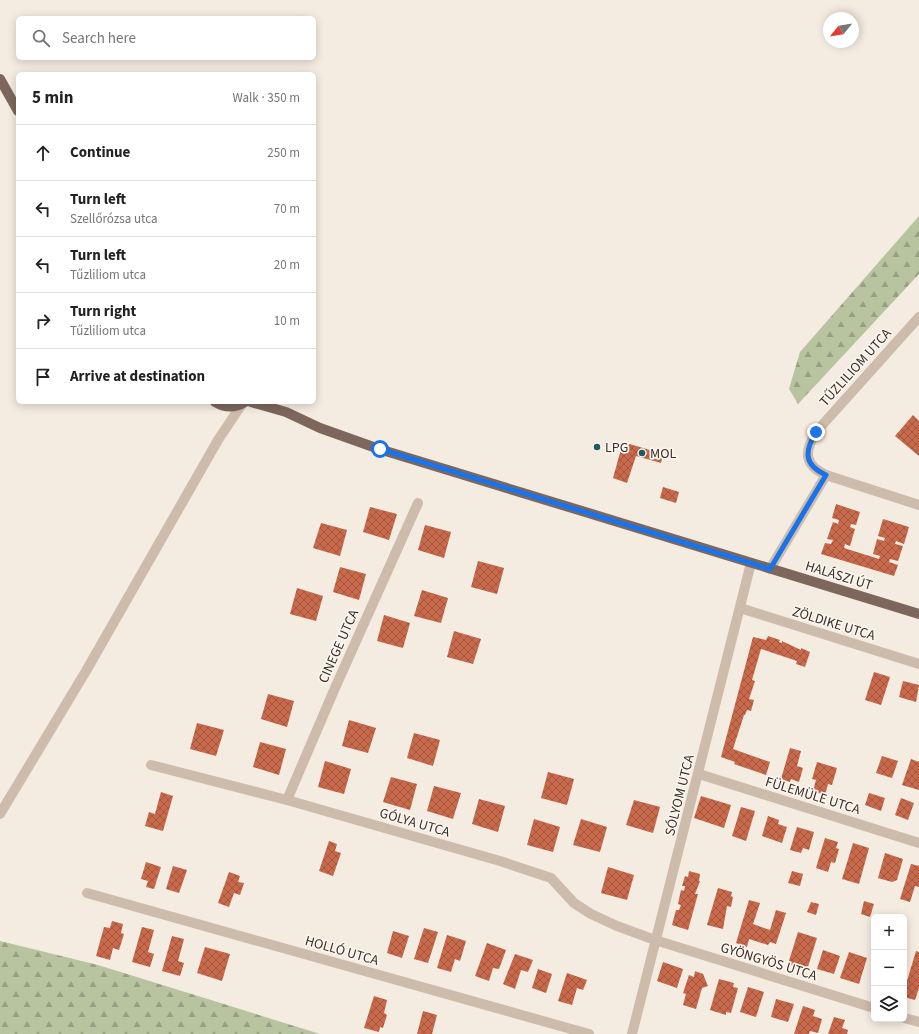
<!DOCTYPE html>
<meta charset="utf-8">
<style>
body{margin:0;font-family:"Source Sans 3",sans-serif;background:#f6f6f6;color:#222}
.controls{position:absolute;right:12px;bottom:12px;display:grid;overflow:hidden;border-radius:6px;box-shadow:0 2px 10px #0003}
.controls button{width:36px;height:36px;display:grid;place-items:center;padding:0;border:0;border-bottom:1px solid #e0e0e0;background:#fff;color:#222;font:20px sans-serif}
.compass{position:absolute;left:823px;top:12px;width:36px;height:36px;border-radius:50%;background:#fff;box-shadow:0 2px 10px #0003;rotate:240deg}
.stop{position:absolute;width:12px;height:12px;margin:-9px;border:3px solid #1a73e8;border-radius:50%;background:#fff}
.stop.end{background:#1a73e8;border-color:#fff;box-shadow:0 1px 4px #0008}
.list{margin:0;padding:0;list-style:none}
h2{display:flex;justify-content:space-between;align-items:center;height:52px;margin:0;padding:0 16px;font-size:17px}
h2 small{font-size:13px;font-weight:400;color:#767676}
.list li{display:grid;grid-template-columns:26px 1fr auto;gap:12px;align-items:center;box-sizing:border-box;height:56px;padding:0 16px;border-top:1px solid #e0e0e0}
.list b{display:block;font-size:15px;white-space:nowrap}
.list p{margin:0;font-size:13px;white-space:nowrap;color:#767676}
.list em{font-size:13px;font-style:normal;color:#767676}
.icon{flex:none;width:22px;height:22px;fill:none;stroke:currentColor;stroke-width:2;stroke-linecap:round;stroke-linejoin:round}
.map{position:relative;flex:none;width:919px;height:1034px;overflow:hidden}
.search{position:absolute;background:#fff;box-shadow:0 2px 10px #0003;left:16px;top:16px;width:300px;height:44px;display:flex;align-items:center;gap:10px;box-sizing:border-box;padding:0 14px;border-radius:6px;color:#767676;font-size:15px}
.panel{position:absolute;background:#fff;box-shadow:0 2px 10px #0003;left:16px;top:72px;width:300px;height:332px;border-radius:6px}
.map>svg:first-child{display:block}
.forest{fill:url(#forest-firs)}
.building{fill:url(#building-cross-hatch)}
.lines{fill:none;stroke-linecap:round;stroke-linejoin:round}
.minor{stroke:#cdbbac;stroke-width:10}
.major{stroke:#7d675c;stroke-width:10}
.route{stroke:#1a73e8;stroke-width:5}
.poi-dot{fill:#1f5a5e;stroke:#fbf5ee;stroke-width:1.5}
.labels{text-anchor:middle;stroke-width:3.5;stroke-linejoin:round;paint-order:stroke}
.street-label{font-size:14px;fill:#3b302b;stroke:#fbf5ee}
.poi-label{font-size:14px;fill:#3b302b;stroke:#fbf5ee;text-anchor:start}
</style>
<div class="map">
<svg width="919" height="1034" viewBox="0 0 919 1034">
<defs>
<pattern id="forest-firs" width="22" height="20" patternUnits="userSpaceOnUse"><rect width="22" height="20" fill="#b8c4a0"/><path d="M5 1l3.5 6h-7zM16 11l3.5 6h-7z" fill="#97a083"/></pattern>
<pattern id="building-cross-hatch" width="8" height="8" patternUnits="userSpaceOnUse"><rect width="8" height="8" fill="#c8694b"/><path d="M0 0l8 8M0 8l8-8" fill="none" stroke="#a4573f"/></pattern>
</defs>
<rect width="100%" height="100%" fill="#f4ebe1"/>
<!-- forest -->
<g class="forest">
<path d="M919,216v58l-121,130 -9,-15 11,-37z"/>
<path d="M0,941l98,24 222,69h-320z"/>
</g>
<!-- building -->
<g class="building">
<path d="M913,415l6,6v35l-24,-20z"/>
<path d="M623,442l40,12 -2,9 -25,-7 -9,27 -14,-5z"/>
<path d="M663,487l16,5 -3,11 -16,-5z"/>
<path d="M836,504l24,8 -4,13 -5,-1 -1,3 5,2 -5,17 -5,-2 -1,4 35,11 1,-3 -7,-2 4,-15 7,2 1,-3 -7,-2 5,-17 26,8 -5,17 -8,-3 -1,3 8,2 -5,15 -8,-2 -1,3 9,3 -4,11 -73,-22 4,-11 6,1 2,-4 -6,-1 6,-17 5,2 1,-4 -7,-2z"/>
<path d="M370,507l27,7 -8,26 -26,-8z"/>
<path d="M321,523l26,7 -7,26 -27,-8z"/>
<path d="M425,525l26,7 -7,26 -26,-8z"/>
<path d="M478,561l26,7 -7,26 -26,-7z"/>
<path d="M340,567l26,7 -7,26 -26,-8z"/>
<path d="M297,588l26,8 -7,25 -26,-7z"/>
<path d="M422,590l26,8 -7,25 -27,-7z"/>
<path d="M384,615l26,8 -7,25 -26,-7z"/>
<path d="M454,631l27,8 -8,25 -26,-7z"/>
<path d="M768,636l12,4 -1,2 3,1v-2l19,9v-2l9,4 -5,15 -9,-3 1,-3 -36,-12 -9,31 3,1 -6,18 5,1 -3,11 -4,-1 -2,5h-1l-11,34 37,13 -4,13 -32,-11 1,-2 -14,-5 32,-120 13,3z"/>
<path d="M874,672l16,5 -9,28 -16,-5z"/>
<path d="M903,681l16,4 -3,17 -17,-5z"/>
<path d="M268,694l26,7 -7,26 -26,-8z"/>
<path d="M349,720l27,8 -8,25 -26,-7z"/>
<path d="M197,723l27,7 -8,26 -26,-7z"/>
<path d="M414,733l26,7 -7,26 -26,-8z"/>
<path d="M260,742l26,7 -7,26 -26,-8z"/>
<path d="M790,748l11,3 -4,15 6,2 -4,14 -8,-3 -1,3 -9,-3z"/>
<path d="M882,756l16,5 -6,17 -16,-5z"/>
<path d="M911,759l8,3v28l-17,-5z"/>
<path d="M325,761l26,8 -7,25 -26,-7z"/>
<path d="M817,762l20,6 -5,17 -4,-1 -3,11 -12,-4 3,-11 -4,-1z"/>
<path d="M548,772l26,7 -7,26 -26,-7z"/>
<path d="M391,777l26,7 -7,26 -27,-8z"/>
<path d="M434,786l27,7 -8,26 -26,-8z"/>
<path d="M161,792l12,4 -10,35 -18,-5 4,-14 6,2z"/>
<path d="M869,793l16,5 -4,13 -16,-6z"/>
<path d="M701,796l30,9 -7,23 -30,-10z"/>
<path d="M901,798l13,5 -6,17 -13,-5z"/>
<path d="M479,799l26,7 -7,26 -26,-8z"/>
<path d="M634,800l26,7 -7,26 -27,-8z"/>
<path d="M741,807l14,4 -9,30 -14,-5z"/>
<path d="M768,816l11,4 -1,4 9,3 -5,16 -20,-7z"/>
<path d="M534,819l26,8 -7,25 -26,-7z"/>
<path d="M581,819l26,8 -7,25 -27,-7z"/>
<path d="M797,827l17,5 -5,18 -6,-2 -2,5 -11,-3z"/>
<path d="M825,838l13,4 -2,6 3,1 -4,14 -4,-1 -3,10 -12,-4z"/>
<path d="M329,841l8,3 -2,7 6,2 -8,23 -14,-5z"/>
<path d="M853,843l16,5 -10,36 -17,-5z"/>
<path d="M885,853l18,6 -6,21 -5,2 -14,-4z"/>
<path d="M146,862l15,5 -7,22 -8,-2 2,-6 -7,-2z"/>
<path d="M911,864l8,2v21l-4,-1 -5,16 -10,-3z"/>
<path d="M173,866l14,4 -8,23 -13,-4z"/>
<path d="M608,867l26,8 -7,25 -26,-7z"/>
<path d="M689,871l11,3 -1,7h1l-5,13h3l-10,36 -16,-5 4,-15h3l2,-5 -3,-1 3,-14 3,1 1,-5h-3l3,-10 3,1z"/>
<path d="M792,871l11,3 -3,12 -12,-3z"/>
<path d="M229,872l11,4 -2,6 6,1 -4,12 -6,-2 -5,14 -11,-4z"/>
<path d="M718,888l14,4 -1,4 2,1 -2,10 -4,-1 -4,23 -16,-4z"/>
<path d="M749,900l11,3 -7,21 17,6 6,-20 10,3 -10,31 -6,-2 -2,3 -19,-6 -2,8 -11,-4z"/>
<path d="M864,901l10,3 -4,13 -9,-3z"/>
<path d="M811,902l8,2 -3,11 -9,-3z"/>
<path d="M112,921l11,3 -2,9 3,1 -5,16 -6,-2 -3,12 -14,-4 8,-29 6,1z"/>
<path d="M142,927l12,3 -6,22 6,2 -4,13 -18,-5z"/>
<path d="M424,928l14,4 -10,31 -14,-4z"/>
<path d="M393,931l16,5 -7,22 -15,-5z"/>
<path d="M798,932l19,6 -10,32 -19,-6z"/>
<path d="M447,935l19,6 -6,20 -5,-2 -4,13 -14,-4z"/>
<path d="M172,936l12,3 -6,22 6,2 -4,13 -18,-5z"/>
<path d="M487,943l19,7 -7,19 -6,-1 -4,13 -14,-5z"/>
<path d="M205,947l25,7 -8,27 -25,-8z"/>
<path d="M823,950l17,6 -6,18 -17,-5z"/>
<path d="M916,951l3,1v36l-4,12 -11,-3v-17l3,1z"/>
<path d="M849,952l18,6 -8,26 -19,-6z"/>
<path d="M515,954l18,6 -5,12 -7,-2 -6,19 -12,-5z"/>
<path d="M663,962l20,7 -6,19 -20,-7z"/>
<path d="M538,969l14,5 -6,19 -14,-5z"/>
<path d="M695,971l8,3 5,12 -6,2 -6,21 -13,-4 3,-11 -3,-1 6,-18 5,2z"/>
<path d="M567,973l20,7 -4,10 -6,-2 -5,17 -14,-4z"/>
<path d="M719,979l15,4 -1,4 5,1 -7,25 -5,-1v3l-16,-5z"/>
<path d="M748,987l16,5 -8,25 -16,-5z"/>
<path d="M374,996l13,4 -3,13 3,2 -4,13 -3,-1 -1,5 -15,-4z"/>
<path d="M776,999l18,5 -6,18 -17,-5z"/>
<path d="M803,1006l12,4 -2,6 9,3 -4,14 -8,-2 -1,3h-15z"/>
<path d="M423,1011l14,4 -5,19h-15z"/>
<path d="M834,1017l11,3 -3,8 6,2 -1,4h-19z"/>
</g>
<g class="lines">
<!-- minor -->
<g class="minor">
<path d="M919,317l-103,115c-12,20 -12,33 10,43l93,30"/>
<path d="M770,569l56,-94"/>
<path d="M740,608l179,56"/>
<path d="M151,765l136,35 213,61 51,17 23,25 17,11 26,12 38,14 219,68"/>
<path d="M699,774l220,69"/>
<path d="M287,800l48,-112 83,-185"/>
<path d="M0,814l86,-143 132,-231 24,-36"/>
<path d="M87,893l502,141"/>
<path d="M904,1018l15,4"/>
<path d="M632,1034l119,-471"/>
</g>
<!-- major -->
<g class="major">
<path d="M0,79l18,32"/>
<path d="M215,402c10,6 20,6 30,0"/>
<path d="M251,402l35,10 34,16 59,21 540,165"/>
</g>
</g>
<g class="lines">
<!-- route -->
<path class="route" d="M380,449l390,120 56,-94c-22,-10 -22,-23 -10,-43"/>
</g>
<!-- markers -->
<g class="poi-dot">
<circle cx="597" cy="447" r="4"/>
<circle cx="642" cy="453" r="4"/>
</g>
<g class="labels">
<!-- street labels -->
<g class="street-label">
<text transform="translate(855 367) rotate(-48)" y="5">TŰZLILIOM UTCA</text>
<text transform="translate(839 575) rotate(17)" y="5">HALÁSZI ÚT</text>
<text transform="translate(834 623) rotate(17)" y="5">ZÖLDIKE UTCA</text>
<text transform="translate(338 646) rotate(-66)" y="5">CINEGE UTCA</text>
<text transform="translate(679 795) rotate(-76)" y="5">SÓLYOM UTCA</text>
<text transform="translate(813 795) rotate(17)" y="5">FÜLEMÜLE UTCA</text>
<text transform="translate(415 822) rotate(16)" y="5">GÓLYA UTCA</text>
<text transform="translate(342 950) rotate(16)" y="5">HOLLÓ UTCA</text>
<text transform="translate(769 961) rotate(17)" y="5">GYÖNGYÖS UTCA</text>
</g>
<!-- poi labels -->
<g class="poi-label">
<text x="605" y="452">LPG</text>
<text x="650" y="458">MOL</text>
</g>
</g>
</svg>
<div class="controls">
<button>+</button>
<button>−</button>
<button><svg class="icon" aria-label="layers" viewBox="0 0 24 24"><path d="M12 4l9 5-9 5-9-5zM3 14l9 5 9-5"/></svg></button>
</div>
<svg class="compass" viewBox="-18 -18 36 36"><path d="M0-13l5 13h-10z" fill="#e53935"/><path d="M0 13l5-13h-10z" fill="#767676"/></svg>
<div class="stop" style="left:380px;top:449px"></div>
<div class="stop end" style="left:816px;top:432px"></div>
<div class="search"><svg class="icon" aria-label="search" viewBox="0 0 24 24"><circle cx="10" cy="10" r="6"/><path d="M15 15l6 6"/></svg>Search here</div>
<section class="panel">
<h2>5 min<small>Walk · 350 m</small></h2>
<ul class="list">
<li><svg class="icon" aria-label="ahead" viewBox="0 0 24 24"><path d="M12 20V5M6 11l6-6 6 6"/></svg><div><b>Continue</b></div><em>250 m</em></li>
<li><svg class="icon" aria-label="left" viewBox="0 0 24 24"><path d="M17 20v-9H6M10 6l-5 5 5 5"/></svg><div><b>Turn left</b><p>Szellőrózsa utca</p></div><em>70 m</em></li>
<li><svg class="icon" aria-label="left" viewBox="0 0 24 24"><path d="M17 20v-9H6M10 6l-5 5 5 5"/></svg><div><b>Turn left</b><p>Tűzliliom utca</p></div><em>20 m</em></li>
<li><svg class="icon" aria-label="right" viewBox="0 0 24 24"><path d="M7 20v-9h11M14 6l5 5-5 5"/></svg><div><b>Turn right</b><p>Tűzliliom utca</p></div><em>10 m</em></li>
<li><svg class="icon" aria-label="arrive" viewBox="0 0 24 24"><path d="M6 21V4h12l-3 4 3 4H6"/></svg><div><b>Arrive at destination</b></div></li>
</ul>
</section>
</div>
